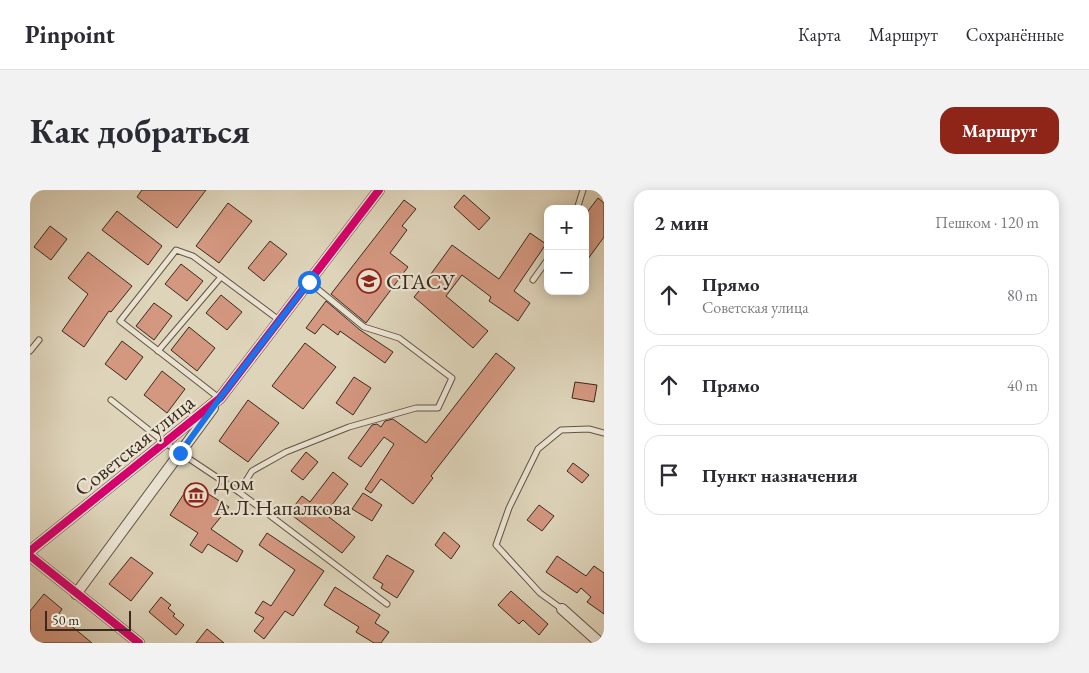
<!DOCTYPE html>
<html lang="ru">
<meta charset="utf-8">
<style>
body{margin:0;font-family:"EB Garamond",serif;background:#f2f2f3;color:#2b2b33}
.controls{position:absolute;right:15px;top:15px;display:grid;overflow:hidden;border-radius:10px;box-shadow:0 2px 12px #0003}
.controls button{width:45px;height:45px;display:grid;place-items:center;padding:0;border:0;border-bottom:1px solid #e1e1e2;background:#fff;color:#2b2b33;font:25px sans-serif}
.scale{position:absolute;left:15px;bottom:12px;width:86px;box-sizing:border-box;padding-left:5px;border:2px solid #392a1d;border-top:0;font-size:14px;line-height:18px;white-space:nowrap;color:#392a1d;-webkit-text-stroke:4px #eae3d2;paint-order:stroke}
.stop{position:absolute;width:15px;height:15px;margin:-11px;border:4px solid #1a73e8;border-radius:50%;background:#fff}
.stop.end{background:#1a73e8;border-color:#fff;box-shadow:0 1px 5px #0008}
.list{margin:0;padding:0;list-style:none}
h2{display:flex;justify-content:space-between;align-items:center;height:65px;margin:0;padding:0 20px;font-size:21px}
h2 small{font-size:16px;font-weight:400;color:#7c7c81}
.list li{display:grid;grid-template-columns:32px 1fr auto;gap:15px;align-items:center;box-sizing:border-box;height:80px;margin:0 10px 10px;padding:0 10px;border:1px solid #e1e1e2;border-radius:15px}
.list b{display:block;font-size:19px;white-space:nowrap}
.list p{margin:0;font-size:16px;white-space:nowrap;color:#7c7c81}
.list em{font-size:16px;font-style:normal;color:#7c7c81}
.icon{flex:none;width:28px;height:28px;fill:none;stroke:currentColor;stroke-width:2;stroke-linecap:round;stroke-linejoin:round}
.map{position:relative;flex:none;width:574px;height:453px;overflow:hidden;border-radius:15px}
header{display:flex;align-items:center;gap:30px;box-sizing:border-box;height:70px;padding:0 25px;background:#fff;border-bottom:1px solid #e1e1e2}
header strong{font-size:24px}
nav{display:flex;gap:28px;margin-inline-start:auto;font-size:18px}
.intro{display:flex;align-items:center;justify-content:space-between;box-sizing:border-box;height:120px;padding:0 30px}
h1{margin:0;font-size:35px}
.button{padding:12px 22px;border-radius:15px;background:#8f2418;color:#fff;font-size:18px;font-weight:700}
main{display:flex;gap:30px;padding:0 30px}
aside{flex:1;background:#fff;border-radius:15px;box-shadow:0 2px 12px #0003}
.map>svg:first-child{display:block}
.building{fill:#d49780;stroke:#392a1d}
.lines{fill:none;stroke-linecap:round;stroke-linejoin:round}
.service-casing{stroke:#625444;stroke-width:7}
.minor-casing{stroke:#625444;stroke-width:12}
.service{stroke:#eae3d2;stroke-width:5}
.minor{stroke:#eae3d2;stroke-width:10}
.cycleway-casing{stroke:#eae3d2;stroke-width:11}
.cycleway{stroke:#d6006c;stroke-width:8}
.route{stroke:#1a73e8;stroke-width:6}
.labels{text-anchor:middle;stroke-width:4.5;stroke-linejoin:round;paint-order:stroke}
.poi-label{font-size:22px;fill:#392a1d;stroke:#eae3d2;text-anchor:start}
.street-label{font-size:22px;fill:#392a1d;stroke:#eae3d2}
</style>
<header>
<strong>Pinpoint</strong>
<nav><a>Карта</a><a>Маршрут</a><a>Сохранённые</a></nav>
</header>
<div class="intro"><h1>Как добраться</h1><a class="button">Маршрут</a></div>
<main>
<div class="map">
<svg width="574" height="453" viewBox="0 0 574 453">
<rect width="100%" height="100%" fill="#ded4ba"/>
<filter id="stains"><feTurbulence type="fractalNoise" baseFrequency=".004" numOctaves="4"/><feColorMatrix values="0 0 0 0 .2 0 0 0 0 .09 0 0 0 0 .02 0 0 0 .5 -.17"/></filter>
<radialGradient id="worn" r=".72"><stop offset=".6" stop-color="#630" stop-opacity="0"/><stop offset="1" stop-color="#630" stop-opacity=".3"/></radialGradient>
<!-- building -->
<g class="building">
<path d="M112,0h64l-29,38 -40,-31z"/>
<path d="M434,5l26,23 -11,12 -25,-23z"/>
<path d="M568,8l6,5v34l-19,26v-48z"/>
<path d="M374,10l12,9 -14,17 5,4 -17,23 18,14 -42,56 -35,-29z"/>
<path d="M198,13l24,18 -33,42 -23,-17z"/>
<path d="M87,21l45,35 -14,19 -46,-35z"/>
<path d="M20,36l17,13 -16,21 -17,-13z"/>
<path d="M500,43l16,11 -32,47 16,12 -12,18 -29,-20 2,-4 -29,-22 -16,21 42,35 -15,17 -59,-51 15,-18 -1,-1 24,-33 47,34z"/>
<path d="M240,51l17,13 -23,27 -16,-13z"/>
<path d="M58,62l44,34 -21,26 -2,-1 -25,36 -22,-16 26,-37 -20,-16z"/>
<path d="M151,74l22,17 -16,20 -22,-17z"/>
<path d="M191,105l21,17 -15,18 -21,-17z"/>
<path d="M296,111l34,29 33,22 -8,11 -45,-32 -2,4 -15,-11 -8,10 -9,-6z"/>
<path d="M124,113l18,13 -18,24 -18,-14z"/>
<path d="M159,137l26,21 -18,23 -26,-21z"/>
<path d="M92,151l21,16 -17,23 -21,-16z"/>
<path d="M275,153l31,24 -33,42 -31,-23z"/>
<path d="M466,163l19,15 -84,108 2,2 -20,26 -32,-25 -10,14 -6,-4 29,-45 -10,-7 -23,30 -13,-9 24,-33 5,-1 4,3 4,-6 8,-2 33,24z"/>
<path d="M132,181l23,18 -18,24 -23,-18z"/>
<path d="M324,187l17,11 -18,27 -17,-12z"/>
<path d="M545,192l22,3 -3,17 -22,-4z"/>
<path d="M218,210l31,23 -31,39 -29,-21z"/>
<path d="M276,262l12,10 -15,18 -12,-9z"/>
<path d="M543,273l16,12 -7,8 -15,-12z"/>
<path d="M303,282l15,12 -23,30 30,23 -13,16 -53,-40 13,-17 8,6z"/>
<path d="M161,293l38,24 -18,22 32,22 -6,11 -29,-18 -6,9 -12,-8 8,-12 -28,-18z"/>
<path d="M333,303l19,12 -10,16 -20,-12z"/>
<path d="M509,315l15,11 -12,15 -15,-11z"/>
<path d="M414,342l16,14 -9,13 -16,-14z"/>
<path d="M237,343l57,38 -31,45 -8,-5 -21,28 -10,-8 10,-13 -9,-5 8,-12 8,5 24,-36 -36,-25z"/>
<path d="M357,365l27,16 -17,27 -16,-10 2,-4 -10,-6z"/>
<path d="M527,366l29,20 8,-10 10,7v41l-17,-12 4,-5 -10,-9 -4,5 -31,-21z"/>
<path d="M101,367l22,16 -22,28 -22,-17z"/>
<path d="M305,397l45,28 -5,8 14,9 -8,11h-7l-18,-11 3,-5 -35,-22z"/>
<path d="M481,401l37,33 -9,11 -16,-15 -4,4 -21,-19z"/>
<path d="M14,404l18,15 -4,6 34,28h-62v-32z"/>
<path d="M131,407l10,8 -3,3 7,6 -2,2 11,9 -8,10 -27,-23z"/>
<path d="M177,439l17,14h-28z"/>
</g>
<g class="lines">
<!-- service casing -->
<g class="service-casing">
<g id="service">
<path d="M547,19l6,-19"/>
<path d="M503,90l15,-21"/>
<path d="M0,161l9,-11"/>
<path d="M128,161l63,-74"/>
<path d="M189,208l-99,-77 56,-71 17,6 86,64"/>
<path d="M81,210l53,42 75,50 13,-21 34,-19 63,-25 67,-19h22l14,-30 -53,-40 -35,-11 -55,-45"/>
<path d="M209,302l148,112"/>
<path d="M532,419l-22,-16 -44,-48 13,-37 29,-59 23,-19 28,-1 15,4"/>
</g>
</g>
<!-- minor casing -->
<g class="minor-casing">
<g id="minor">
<path d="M0,361l190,-153 159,-208"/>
<path d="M0,366l109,87"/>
<path d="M46,404l137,-186"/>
<path d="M532,419l38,34"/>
</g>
</g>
<!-- service -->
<use href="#service" class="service"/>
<!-- minor -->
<use href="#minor" class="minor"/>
<!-- cycleway casing -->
<g class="cycleway-casing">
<g id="cycleway">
<path d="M0,361l190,-153 159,-208"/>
<path d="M0,366l109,87"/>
</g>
</g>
<!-- cycleway -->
<use href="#cycleway" class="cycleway"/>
</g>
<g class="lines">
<!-- route -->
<path class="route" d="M150,263l40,-55 89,-116"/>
</g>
<!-- icons -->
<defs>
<g id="university-ring" transform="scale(1.25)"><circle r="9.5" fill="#eae3d2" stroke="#8f2418" stroke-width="1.5"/><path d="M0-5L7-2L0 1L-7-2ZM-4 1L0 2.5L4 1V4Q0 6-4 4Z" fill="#8f2418"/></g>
<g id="museum-ring" transform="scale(1.25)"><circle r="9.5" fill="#eae3d2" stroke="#8f2418" stroke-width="1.5"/><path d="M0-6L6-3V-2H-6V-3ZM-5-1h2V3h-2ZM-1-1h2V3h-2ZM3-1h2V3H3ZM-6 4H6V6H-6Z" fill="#8f2418"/></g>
</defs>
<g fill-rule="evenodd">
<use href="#university-ring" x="339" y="91"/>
<use href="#museum-ring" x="166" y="305"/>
</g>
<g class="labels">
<!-- poi labels -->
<g class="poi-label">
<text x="356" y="99">СГАСУ</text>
<text x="184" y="300">Дом<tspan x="184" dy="25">А.Л.Напалкова</tspan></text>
</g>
<!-- street labels -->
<g class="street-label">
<text transform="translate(104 255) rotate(-39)" y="8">Советская улица</text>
</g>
</g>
<rect width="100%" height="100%" filter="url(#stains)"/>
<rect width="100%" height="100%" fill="url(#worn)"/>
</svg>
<div class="controls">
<button>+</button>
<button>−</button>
</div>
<div class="scale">50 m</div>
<div class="stop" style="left:279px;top:92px"></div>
<div class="stop end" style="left:150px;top:263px"></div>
</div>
<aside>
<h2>2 мин<small>Пешком · 120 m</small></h2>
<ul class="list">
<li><svg class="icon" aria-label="ahead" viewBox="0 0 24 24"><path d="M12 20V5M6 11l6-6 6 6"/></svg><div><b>Прямо</b><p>Советская улица</p></div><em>80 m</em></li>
<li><svg class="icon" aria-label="ahead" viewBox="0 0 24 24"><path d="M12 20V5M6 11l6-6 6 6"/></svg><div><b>Прямо</b></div><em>40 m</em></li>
<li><svg class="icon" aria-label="arrive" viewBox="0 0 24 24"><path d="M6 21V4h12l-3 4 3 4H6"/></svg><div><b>Пункт назначения</b></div></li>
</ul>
</aside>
</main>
